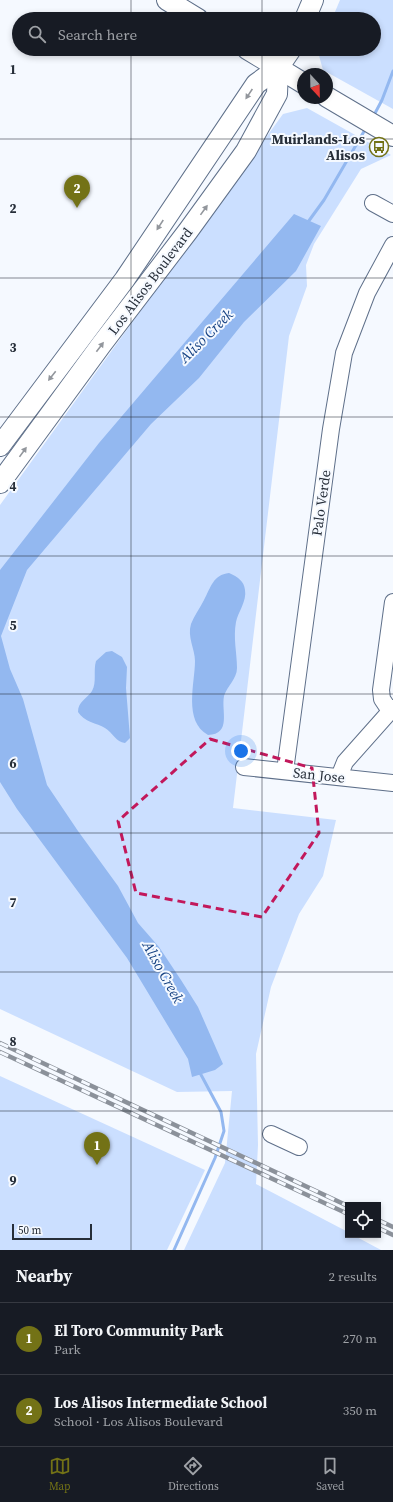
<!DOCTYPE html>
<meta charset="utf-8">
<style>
body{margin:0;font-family:"Source Serif 4",serif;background:#242831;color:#f1f3f6}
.controls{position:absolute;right:12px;bottom:12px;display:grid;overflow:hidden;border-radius:0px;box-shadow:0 2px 6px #0003}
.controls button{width:36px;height:36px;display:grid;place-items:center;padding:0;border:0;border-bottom:1px solid #363941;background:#171b24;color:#f1f3f6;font:20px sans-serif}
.compass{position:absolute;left:297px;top:68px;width:36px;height:36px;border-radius:50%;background:#171b24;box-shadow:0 2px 6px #0003;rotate:158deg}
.scale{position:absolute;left:12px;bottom:10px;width:80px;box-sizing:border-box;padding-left:4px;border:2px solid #262e39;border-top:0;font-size:11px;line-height:14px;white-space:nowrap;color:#262e39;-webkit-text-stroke:3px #f5f9ff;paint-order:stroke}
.you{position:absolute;left:241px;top:751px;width:14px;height:14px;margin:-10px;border:3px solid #fff;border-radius:50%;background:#1a73e8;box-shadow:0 0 0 6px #1a73e833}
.badge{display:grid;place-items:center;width:26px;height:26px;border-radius:50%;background:#737216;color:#fff;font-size:13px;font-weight:700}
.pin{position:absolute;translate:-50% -33px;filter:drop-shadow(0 1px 2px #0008)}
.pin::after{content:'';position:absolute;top:21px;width:14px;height:12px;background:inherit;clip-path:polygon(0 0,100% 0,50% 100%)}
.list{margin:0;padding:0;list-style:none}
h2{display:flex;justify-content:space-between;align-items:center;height:52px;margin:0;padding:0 16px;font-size:17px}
h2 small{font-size:13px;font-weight:400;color:#9ea1a6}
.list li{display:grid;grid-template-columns:26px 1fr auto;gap:12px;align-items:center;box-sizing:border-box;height:72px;padding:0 16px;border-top:1px solid #363941}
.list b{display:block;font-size:15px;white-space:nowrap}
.list p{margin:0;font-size:13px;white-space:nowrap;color:#9ea1a6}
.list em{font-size:13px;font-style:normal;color:#9ea1a6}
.icon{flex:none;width:22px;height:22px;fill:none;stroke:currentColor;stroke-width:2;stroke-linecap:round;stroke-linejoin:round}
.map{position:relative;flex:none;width:393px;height:1250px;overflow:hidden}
.search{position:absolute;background:#171b24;box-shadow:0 2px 6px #0003;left:12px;right:12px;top:12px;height:44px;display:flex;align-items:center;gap:10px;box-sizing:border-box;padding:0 14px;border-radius:22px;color:#9ea1a6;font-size:15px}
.sheet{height:196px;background:#171b24}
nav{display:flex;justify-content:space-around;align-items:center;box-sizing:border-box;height:56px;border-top:1px solid #363941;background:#171b24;font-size:11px;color:#9ea1a6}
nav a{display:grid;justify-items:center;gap:2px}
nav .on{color:#737216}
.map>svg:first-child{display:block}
.green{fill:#cbdfff}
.water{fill:#93b8f0}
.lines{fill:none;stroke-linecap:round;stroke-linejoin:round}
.stream{stroke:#93b8f0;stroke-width:3}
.minor-casing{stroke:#5f708a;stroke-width:18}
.major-casing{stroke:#5f708a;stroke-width:22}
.minor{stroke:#fff;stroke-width:16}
.major{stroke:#fff;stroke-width:20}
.rail-casing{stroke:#8b919a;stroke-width:4.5}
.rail{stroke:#f5f9ff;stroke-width:3;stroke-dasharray:9;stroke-linecap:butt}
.oneway{fill:#92969c}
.marked{fill:none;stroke:#c2185b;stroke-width:3;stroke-dasharray:8 5;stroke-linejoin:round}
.grid{fill:none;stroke:#262e39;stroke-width:1;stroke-opacity:0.55}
.labels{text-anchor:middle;stroke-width:4;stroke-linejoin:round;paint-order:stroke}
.poi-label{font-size:14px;font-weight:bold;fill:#262e39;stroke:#f5f9ff;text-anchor:end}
.street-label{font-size:14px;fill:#262e39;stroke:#f5f9ff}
.water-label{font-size:15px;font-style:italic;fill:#164283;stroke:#f5f9ff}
.grid-label{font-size:13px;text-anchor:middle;font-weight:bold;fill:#262e39;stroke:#f5f9ff;stroke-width:4;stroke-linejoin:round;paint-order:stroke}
</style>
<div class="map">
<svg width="393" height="1250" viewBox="0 0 393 1250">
<rect width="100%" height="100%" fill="#f5f9ff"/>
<!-- green -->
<g class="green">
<path d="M340,0h53v109l-70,-39 -5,-18 1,-3h55v-30h-42z"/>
<path d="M307,108l84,47 -30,14 -47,75 -8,21 1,21 -18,50 -56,472 103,12 -13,56 -24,38 -28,73 -15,67 2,91 -2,39 92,48v3h5l28,15h-197l41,-87 7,-72 -55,1 -177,-83v-504l283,-391z"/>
<path d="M0,1076l205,94 -38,80h-167z"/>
</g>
<!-- water -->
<g class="water">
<path d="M294,214l27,12 -25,45 -52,51 -45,56 -48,46 -124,146 -26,66 9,33 13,30 24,86 31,46 40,55 20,37 21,24 22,33 17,27 25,57 -8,6 -23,7 -4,-18 -61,-101 -110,-149 -17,-27v-212l99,-127z"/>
<path d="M229,573c9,4 15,8 16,17 2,11 -7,22 -9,32 -3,16 1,31 1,46 0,11 -10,18 -13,28 -3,15 8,38 -16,39 -25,-14 -13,-52 -13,-74 0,-12 -8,-24 -4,-37 3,-8 9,-16 13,-24 7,-13 9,-25 25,-27z"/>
<path d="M112,651l10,6 5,10 -1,21 4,50 -5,5c-9,-1 -12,-10 -20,-15 -8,-5 -21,-6 -27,-16 0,-11 9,-13 14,-21 5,-9 1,-20 4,-30l10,-9z"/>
</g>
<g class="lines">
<!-- stream -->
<g class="stream">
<path d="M373,117l9,-17 11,-29"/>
<path d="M308,222l16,-22 42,-72"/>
<path d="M174,1250l41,-92 9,-27 -3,-19 -22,-41"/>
</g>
<!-- minor casing -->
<g class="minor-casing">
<g id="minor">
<path d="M373,203l20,11"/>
<path d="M390,711l-8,-12 -1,-9 12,-88"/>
<path d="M244,767l149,16"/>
<path d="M285,771l46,-342 13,-76 23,-60 26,-48"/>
<path d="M339,777l6,-15 48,-54"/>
<path d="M271,1134l28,13"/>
</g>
</g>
<!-- major casing -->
<g class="major-casing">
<g id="major">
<path d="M167,0l31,19"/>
<path d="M305,19l8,-19"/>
<path d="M247,49l56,34"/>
<path d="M327,97l66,39"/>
<path d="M0,446l125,-167 131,-195 22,-16 13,-19"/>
<path d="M0,483l101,-138 87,-114 58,-80 31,-57 1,-26"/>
</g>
</g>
<!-- minor -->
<use href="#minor" class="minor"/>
<!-- major -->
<use href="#major" class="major"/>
<!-- rail casing -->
<g class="rail-casing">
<g id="rail">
<path d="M0,1043l348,163"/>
<path d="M0,1052l348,162"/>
<path d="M378,1220l15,7"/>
<path d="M378,1228l15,7"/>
</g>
</g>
<!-- rail -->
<use href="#rail" class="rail"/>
</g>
<!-- one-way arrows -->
<defs><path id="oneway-solid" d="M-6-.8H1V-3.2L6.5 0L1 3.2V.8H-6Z"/></defs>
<g class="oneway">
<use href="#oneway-solid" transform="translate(249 94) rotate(124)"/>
<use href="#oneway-solid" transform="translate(204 210) rotate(-54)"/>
<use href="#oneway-solid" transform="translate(160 225) rotate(123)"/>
<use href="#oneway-solid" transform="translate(100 347) rotate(-53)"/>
<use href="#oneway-solid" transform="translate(52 376) rotate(128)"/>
<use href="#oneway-solid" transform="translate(23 452) rotate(-54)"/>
</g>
<!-- marked area -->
<path class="marked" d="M210,739l102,29 7,65 -57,84 -126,-24 -18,-72z"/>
<!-- grid -->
<path class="grid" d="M131,0v19M262,0v19M131,49v1201M262,49v1201M0,139h393M0,278h393M0,417h393M0,556h393M0,694h393M0,833h393M0,972h393M0,1111h393"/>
<!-- icons -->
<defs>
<g id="bus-ring" transform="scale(1)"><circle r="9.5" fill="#f5f9ff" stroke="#737216" stroke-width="1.5"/><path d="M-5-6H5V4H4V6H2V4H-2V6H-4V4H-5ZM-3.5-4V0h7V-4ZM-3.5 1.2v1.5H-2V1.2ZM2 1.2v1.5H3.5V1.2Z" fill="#737216"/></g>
</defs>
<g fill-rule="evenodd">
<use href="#bus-ring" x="379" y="147"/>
</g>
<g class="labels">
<!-- poi labels -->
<g class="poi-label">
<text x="365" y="144">Muirlands-Los<tspan x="365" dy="16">Alisos</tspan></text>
</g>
<!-- street labels -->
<g class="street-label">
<text transform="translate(150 281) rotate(-53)" y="5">Los Alisos Boulevard</text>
<text transform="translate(321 503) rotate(-82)" y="5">Palo Verde</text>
<text transform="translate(319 775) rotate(6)" y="5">San Jose</text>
</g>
<!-- water labels -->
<g class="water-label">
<text transform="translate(206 336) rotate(-45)" y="5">Aliso Creek</text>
<text transform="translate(163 972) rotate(61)" y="5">Aliso Creek</text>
</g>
</g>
<g class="grid-label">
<text x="13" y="74">1</text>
<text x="13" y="213">2</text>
<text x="13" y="352">3</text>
<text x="13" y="491">4</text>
<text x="13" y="630">5</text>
<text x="13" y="768">6</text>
<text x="13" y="907">7</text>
<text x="13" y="1046">8</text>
<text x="13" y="1185">9</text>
</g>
</svg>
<div class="controls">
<button><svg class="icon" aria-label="locate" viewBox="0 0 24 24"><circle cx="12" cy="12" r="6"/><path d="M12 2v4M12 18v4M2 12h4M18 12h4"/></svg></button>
</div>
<svg class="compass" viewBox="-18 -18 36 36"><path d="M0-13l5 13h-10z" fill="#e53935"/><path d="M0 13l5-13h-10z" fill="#9ea1a6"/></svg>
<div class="scale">50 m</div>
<div class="you"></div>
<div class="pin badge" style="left:97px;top:1165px">1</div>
<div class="pin badge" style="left:77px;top:208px">2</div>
<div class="search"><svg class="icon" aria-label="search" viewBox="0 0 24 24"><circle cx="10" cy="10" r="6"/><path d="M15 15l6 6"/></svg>Search here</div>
</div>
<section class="sheet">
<h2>Nearby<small>2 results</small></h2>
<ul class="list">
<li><span class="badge">1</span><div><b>El Toro Community Park</b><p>Park</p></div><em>270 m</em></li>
<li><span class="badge">2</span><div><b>Los Alisos Intermediate School</b><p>School · Los Alisos Boulevard</p></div><em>350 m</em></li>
</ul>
</section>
<nav>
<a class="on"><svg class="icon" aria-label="map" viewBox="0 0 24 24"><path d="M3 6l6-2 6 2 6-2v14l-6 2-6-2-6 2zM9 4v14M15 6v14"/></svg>Map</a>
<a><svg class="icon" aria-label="directions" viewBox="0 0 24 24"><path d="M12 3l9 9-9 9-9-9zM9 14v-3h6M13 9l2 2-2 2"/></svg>Directions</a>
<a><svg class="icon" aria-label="saved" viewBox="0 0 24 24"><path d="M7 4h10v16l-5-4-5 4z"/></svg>Saved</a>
</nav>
